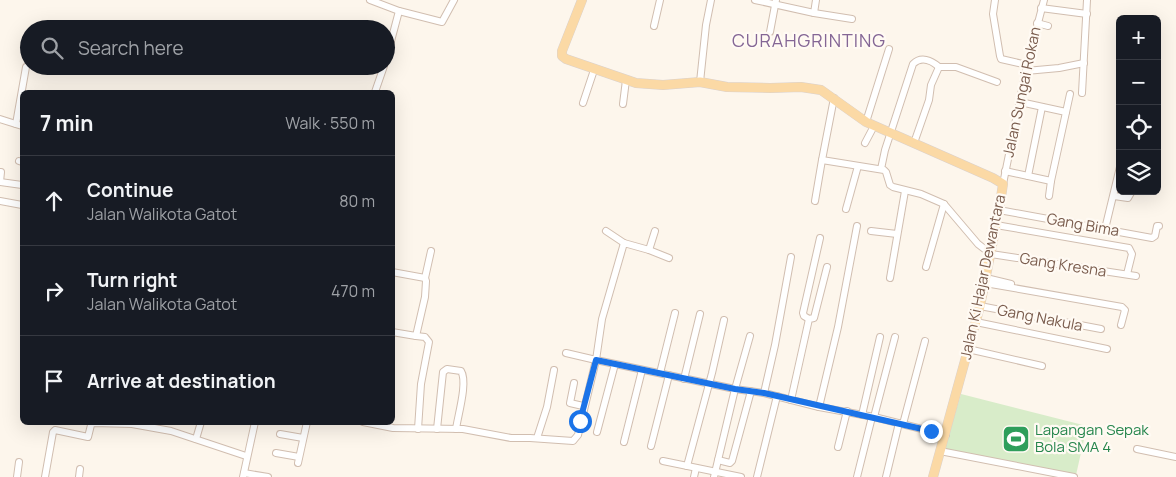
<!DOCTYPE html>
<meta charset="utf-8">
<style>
body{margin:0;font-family:Manrope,sans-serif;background:#242831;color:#f1f3f6}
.controls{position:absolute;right:15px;top:15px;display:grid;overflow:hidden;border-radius:8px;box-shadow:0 5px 20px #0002}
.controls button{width:45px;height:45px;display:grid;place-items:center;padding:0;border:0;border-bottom:1px solid #363941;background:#171b24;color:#f1f3f6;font:25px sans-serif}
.stop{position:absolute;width:15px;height:15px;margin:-11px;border:4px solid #1a73e8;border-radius:50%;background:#fff}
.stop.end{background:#1a73e8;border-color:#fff;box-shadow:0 1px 5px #0008}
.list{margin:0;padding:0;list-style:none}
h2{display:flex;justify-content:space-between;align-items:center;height:65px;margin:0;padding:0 20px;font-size:21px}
h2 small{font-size:16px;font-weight:400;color:#9ea1a6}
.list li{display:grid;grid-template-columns:32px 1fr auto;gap:15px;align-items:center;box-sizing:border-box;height:90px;padding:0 20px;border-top:1px solid #363941}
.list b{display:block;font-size:19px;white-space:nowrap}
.list p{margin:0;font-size:16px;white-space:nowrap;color:#9ea1a6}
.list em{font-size:16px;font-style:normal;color:#9ea1a6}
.icon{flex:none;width:28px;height:28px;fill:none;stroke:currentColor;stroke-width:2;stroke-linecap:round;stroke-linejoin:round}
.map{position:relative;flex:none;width:1176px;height:477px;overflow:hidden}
.search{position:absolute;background:#171b24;box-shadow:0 5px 20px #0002;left:20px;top:20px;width:375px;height:55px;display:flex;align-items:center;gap:12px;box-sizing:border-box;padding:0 18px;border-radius:28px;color:#9ea1a6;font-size:19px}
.panel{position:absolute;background:#171b24;box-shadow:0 5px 20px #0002;left:20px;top:90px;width:375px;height:335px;border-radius:8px}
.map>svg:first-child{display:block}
.green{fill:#d8ecc9}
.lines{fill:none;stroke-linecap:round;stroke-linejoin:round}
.minor-casing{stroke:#d1beb0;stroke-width:8}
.major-casing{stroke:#dad1cd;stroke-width:10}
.minor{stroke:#fff;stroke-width:6}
.major{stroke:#fbd9a5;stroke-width:9}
.route{stroke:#1a73e8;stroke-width:6}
.labels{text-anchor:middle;stroke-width:4.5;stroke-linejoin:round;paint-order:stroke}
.street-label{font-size:15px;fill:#7a5c4d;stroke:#fffaf3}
.leisure-label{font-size:15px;fill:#27864d;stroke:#fffaf3;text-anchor:start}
.quarter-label{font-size:18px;letter-spacing:1px;fill:#846695;stroke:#fffaf3}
</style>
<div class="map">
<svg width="1176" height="477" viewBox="0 0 1176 477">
<rect width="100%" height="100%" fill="#fdf6ec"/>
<!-- green -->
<path class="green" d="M961,394l126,32 -11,49 -132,-24z"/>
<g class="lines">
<!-- minor casing -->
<g class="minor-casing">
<g id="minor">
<path d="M370,0l29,11"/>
<path d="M755,0l59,13 38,6"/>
<path d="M995,0l-2,14 7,42 1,3 26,6"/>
<path d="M1041,8l46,6"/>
<path d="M814,13l2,-13"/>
<path d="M1037,23l11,3"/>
<path d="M654,26l6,-26"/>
<path d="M770,32l6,-32"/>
<path d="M386,60l13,-49 43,11 12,-22"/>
<path d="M1026,71l33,-3 25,-5"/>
<path d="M700,82l6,-57 5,-25"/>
<path d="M375,92l9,-26"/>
<path d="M1082,93l5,-93"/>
<path d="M834,98l-12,62 62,10 2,2 4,13 3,2 28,7 23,10 34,40 13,10 145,22"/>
<path d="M1020,102l46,10"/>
<path d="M583,103l11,-33"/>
<path d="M623,104l3,-24"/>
<path d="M0,119l22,7"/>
<path d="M866,122l23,-73"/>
<path d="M16,124l10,-57"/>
<path d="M865,143l9,-17"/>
<path d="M914,143l15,-43 2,-15 8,-18h17l41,15"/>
<path d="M19,161l3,1"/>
<path d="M881,169l4,-19 28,-86c8,-8 18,-4 26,3"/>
<path d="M1005,171l46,10 19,-87"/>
<path d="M0,172h1l-1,10"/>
<path d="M1028,176l14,-69"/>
<path d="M0,182l22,3"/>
<path d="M1003,184l24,-119 17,-65"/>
<path d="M1049,196l2,-15"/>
<path d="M1114,196l14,2 4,-7"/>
<path d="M0,201l22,4"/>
<path d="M815,201l7,-41"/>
<path d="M846,209l12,-43"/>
<path d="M999,210l153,28 3,-2 2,-10h2"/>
<path d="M996,225l133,23 3,6 -5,20"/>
<path d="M1105,229l15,-62"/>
<path d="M606,231l18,12"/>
<path d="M871,231l26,3"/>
<path d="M649,250l20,8"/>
<path d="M926,267l18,-63"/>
<path d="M392,272l33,6 1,3 -1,16 -9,39 -24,-4"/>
<path d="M425,278l6,-27"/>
<path d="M890,278l15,-87"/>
<path d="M986,278l25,6"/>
<path d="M985,283l137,24 3,3 -4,15"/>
<path d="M980,306l121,23"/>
<path d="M809,319l-5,-3 -1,-3 17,-75"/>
<path d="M976,322l131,27"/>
<path d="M416,336l9,1 4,5 -8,42 -3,45"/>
<path d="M968,349l74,17"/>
<path d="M566,353l30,7 6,-41 22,-76 25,7 6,-19"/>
<path d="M660,373l15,-60"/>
<path d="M684,379l16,-65"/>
<path d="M574,383l-4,20 13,3"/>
<path d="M764,393l11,-48 16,-88"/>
<path d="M791,400l18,-81 5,-1 13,-51"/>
<path d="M819,407l19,-80 19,-101"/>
<path d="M862,415l18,-78"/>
<path d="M874,417l21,-80"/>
<path d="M363,422l30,6 70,1 48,9h19l43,3 5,-6 18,-75 139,29 29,4 55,14 55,10 72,18"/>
<path d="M903,424l22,-83"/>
<path d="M437,429l6,-57 4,-3 14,2c7,11 -3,44 -5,58"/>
<path d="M597,432l18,-68"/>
<path d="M280,434l23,4"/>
<path d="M537,438l10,-31 7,-37"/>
<path d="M196,439l5,-17"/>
<path d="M624,442l18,-72"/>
<path d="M651,446l18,-71"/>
<path d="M838,447l9,-36"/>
<path d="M1137,449l39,8"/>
<path d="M940,451l134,26"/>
<path d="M276,453l23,4"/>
<path d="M718,460l12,3 2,-2 19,-70"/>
<path d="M663,461l78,16"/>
<path d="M298,463l9,-41"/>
<path d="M687,466l25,-93 12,-53"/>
<path d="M244,473l24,4"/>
<path d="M17,477l2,-15"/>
<path d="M45,477l8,-45 2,-2 33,7 3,-12 2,-2 39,1 39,7 75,25"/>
<path d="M79,477l1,-8"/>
<path d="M243,477l12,-55"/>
<path d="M694,477l2,-9"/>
<path d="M714,477l21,-88 15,-53"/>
<path d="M757,477l20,-81"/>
<path d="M857,477l15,-60"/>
<path d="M886,477l13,-54"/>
</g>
</g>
<!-- major casing -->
<g class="major-casing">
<path id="major" d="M582,0l-20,51v5l4,3 70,24 27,2 37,-3 27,5 43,1 31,-1 20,3 45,32 127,56 10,6 -4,26 -19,96 -47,171"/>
</g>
<!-- minor -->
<use href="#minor" class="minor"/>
<!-- major -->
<use href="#major" class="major"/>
</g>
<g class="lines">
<!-- route -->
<path class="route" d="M580,421l16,-61 139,29 29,4 167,38"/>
</g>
<!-- icons -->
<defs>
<g id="stadium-square" transform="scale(1.4375)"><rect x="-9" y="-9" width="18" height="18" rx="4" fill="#2e9e5b" stroke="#fffaf3"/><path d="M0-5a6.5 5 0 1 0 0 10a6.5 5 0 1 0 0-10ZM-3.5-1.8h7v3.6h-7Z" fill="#fff"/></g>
</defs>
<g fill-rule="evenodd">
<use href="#stadium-square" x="1016" y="439"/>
</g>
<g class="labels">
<!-- street labels -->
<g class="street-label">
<text transform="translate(1022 92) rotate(-78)" y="5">Jalan Sungai Rokan</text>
<text transform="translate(1083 225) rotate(10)" y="5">Gang Bima</text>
<text transform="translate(1063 265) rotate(9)" y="5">Gang Kresna</text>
<text transform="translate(983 277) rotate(-78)" y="5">Jalan Ki Hajar Dewantara</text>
<text transform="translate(1040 318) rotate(11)" y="5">Gang Nakula</text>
</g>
<!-- leisure labels -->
<g class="leisure-label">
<text x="1035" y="435">Lapangan Sepak<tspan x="1035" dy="17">Bola SMA 4</tspan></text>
</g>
<!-- quarter labels -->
<g class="quarter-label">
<text x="809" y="47">CURAHGRINTING</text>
</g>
</g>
</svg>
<div class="controls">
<button>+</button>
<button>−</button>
<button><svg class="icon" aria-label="locate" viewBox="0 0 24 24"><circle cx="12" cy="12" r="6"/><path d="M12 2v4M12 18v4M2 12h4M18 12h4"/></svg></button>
<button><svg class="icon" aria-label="layers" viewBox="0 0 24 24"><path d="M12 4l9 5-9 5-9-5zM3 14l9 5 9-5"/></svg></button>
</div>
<div class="stop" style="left:580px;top:421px"></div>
<div class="stop end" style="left:931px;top:431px"></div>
<div class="search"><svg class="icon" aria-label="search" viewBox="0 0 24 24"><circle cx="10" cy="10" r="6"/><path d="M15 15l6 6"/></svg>Search here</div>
<section class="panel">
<h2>7 min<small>Walk · 550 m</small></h2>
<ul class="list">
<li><svg class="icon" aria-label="ahead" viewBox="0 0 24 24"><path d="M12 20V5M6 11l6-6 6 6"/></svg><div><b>Continue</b><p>Jalan Walikota Gatot</p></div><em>80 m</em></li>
<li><svg class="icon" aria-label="right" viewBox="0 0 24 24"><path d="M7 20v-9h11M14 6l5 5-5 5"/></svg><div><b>Turn right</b><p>Jalan Walikota Gatot</p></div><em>470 m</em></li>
<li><svg class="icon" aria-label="arrive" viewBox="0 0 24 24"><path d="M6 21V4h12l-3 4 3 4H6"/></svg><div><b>Arrive at destination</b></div></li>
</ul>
</section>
</div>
